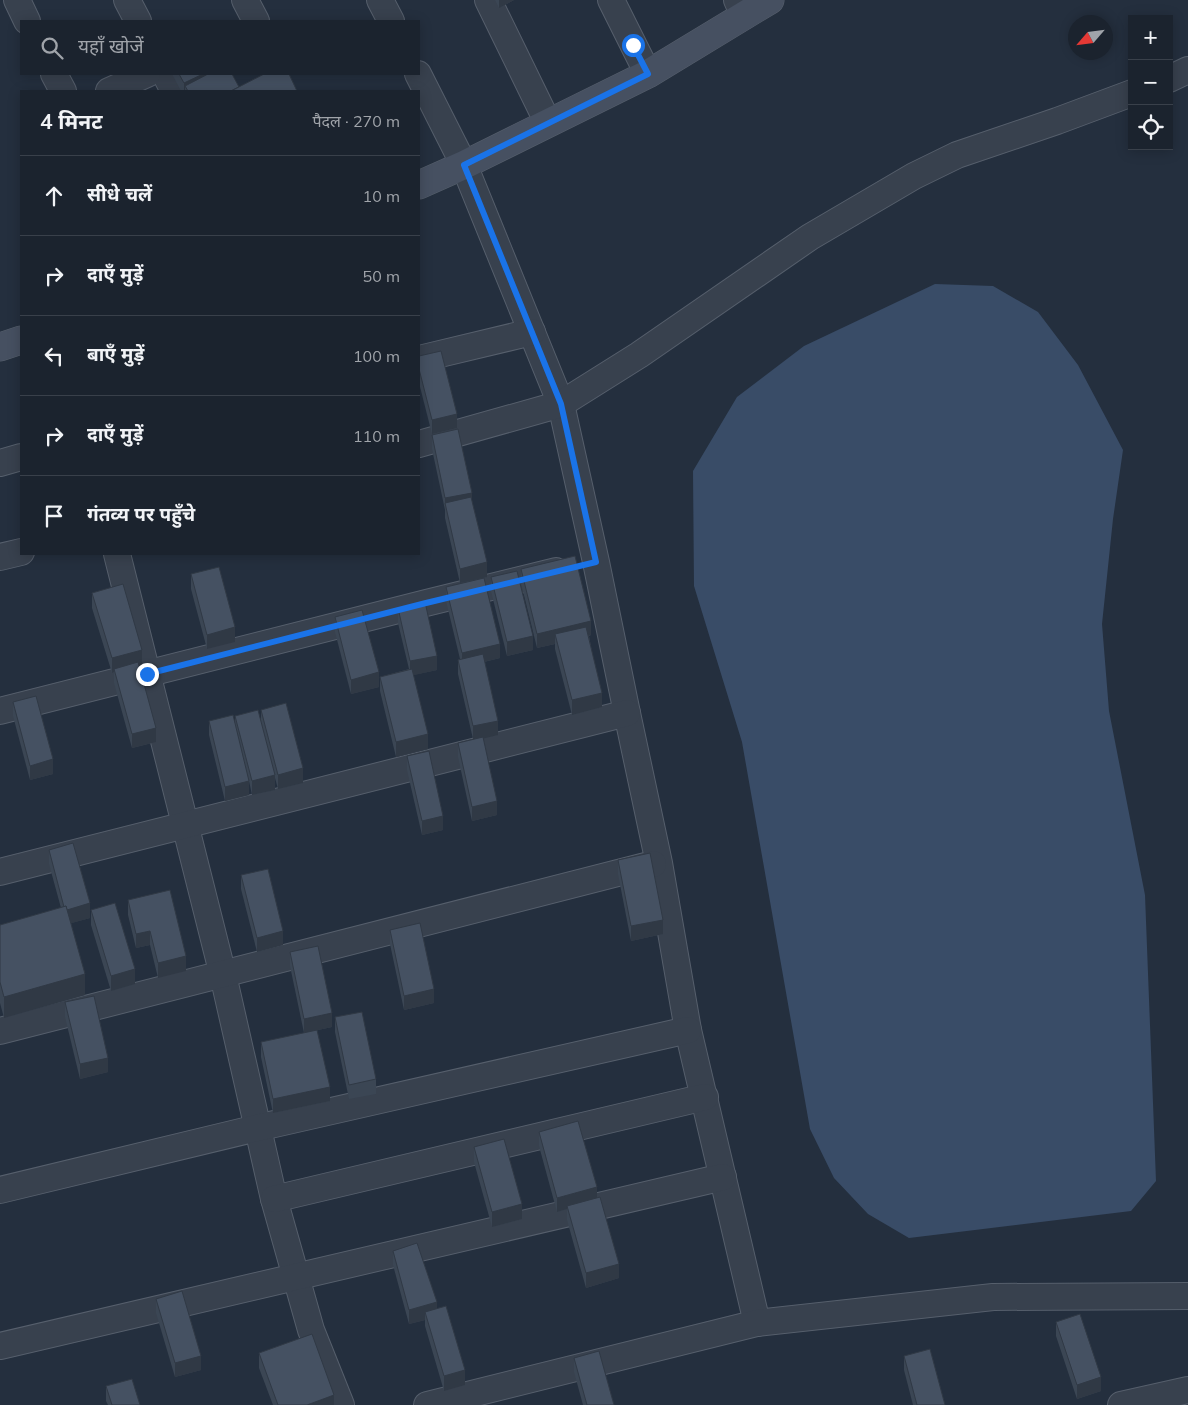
<!DOCTYPE html>
<html lang="hi">
<meta charset="utf-8">
<style>
body{margin:0;font-family:Mulish,"Noto Sans Devanagari",sans-serif;background:#282f3a;color:#f1f3f6}
.controls{position:absolute;right:15px;top:15px;display:grid;overflow:hidden;border-radius:0px;box-shadow:0 2px 12px #0003}
.controls button{width:45px;height:45px;display:grid;place-items:center;padding:0;border:0;border-bottom:1px solid #39404a;background:#1b232e;color:#f1f3f6;font:25px sans-serif}
.compass{position:absolute;left:1068px;top:15px;width:45px;height:45px;border-radius:50%;background:#1b232e;box-shadow:0 2px 12px #0003;rotate:242deg}
.stop{position:absolute;width:15px;height:15px;margin:-11px;border:4px solid #1a73e8;border-radius:50%;background:#fff}
.stop.end{background:#1a73e8;border-color:#fff;box-shadow:0 1px 5px #0008}
.list{margin:0;padding:0;list-style:none}
h2{display:flex;justify-content:space-between;align-items:center;height:65px;margin:0;padding:0 20px;font-size:21px}
h2 small{font-size:16px;font-weight:400;color:#a0a4aa}
.list li{display:grid;grid-template-columns:32px 1fr auto;gap:15px;align-items:center;box-sizing:border-box;height:80px;padding:0 20px;border-top:1px solid #39404a}
.list b{display:block;font-size:19px;white-space:nowrap}
.list em{font-size:16px;font-style:normal;color:#a0a4aa}
.icon{flex:none;width:28px;height:28px;fill:none;stroke:currentColor;stroke-width:2;stroke-linecap:round;stroke-linejoin:round}
.map{position:relative;flex:none;width:1188px;height:1405px;overflow:hidden}
.search{position:absolute;background:#1b232e;box-shadow:0 2px 12px #0003;left:20px;top:20px;width:400px;height:55px;display:flex;align-items:center;gap:12px;box-sizing:border-box;padding:0 18px;border-radius:0px;color:#a0a4aa;font-size:19px}
.panel{position:absolute;background:#1b232e;box-shadow:0 2px 12px #0003;left:20px;top:90px;width:400px;height:465px;border-radius:0px}
.map>svg:first-child{display:block}
.water{fill:#394c67}
.lines{fill:none;stroke-linecap:round;stroke-linejoin:round}
.street-casing{stroke:#565f6c;stroke-width:28}
.secondary-casing{stroke:#565f6c;stroke-width:29}
.street{stroke:#38414e;stroke-width:26}
.secondary{stroke:#465061;stroke-width:28}
.wall{fill:#3b4654}
.shaded-wall{fill:#303945}
.building{fill:#455162;stroke:#303945}
.route{stroke:#1a73e8;stroke-width:6}
</style>
<div class="map">
<svg width="1188" height="1405" viewBox="0 0 1188 1405">
<rect width="100%" height="100%" fill="#242f3e"/>
<!-- water -->
<path class="water" d="M935,284l58,2 45,26 40,53 45,85 -10,69 -11,105 7,87 36,184 11,286 -25,30 -222,27 -41,-24 -34,-36 -24,-49 -68,-387 -48,-156 -1,-115 44,-74 67,-51z"/>
<g class="lines">
<!-- street casing -->
<g class="street-casing">
<g id="street">
<path d="M17,0l10,21"/>
<path d="M127,0l11,21"/>
<path d="M245,0l11,21"/>
<path d="M380,0l11,21"/>
<path d="M488,0l60,123"/>
<path d="M611,0l37,74"/>
<path d="M737,0l7,16"/>
<path d="M54,74l9,17"/>
<path d="M165,74l9,17"/>
<path d="M418,74l46,91 97,239 35,158 31,151 32,150 29,167 69,293"/>
<path d="M1169,79l19,-9"/>
<path d="M109,91l38,-17"/>
<path d="M419,359l113,-27"/>
<path d="M419,444l142,-40 78,-49 171,-118 104,-61 43,-21 100,-34 75,-28"/>
<path d="M0,463l21,-6"/>
<path d="M117,554l106,421 51,224 37,131 30,75"/>
<path d="M0,557l21,-5"/>
<path d="M0,711l426,-108 130,-32"/>
<path d="M0,872l627,-159"/>
<path d="M0,1031l653,-167"/>
<path d="M0,1190l257,-62 431,-98"/>
<path d="M274,1199l431,-102"/>
<path d="M0,1346l723,-169"/>
<path d="M427,1405l330,-82 236,-26 195,-1"/>
<path d="M1121,1405l67,-15"/>
</g>
</g>
<!-- secondary casing -->
<g class="secondary-casing">
<g id="secondary">
<path d="M419,185l45,-20 184,-91 122,-74"/>
<path d="M0,347l21,-7"/>
</g>
</g>
<!-- street -->
<use href="#street" class="street"/>
<!-- secondary -->
<use href="#secondary" class="secondary"/>
</g>
<!-- wall -->
<g class="wall">
<path d="M495,0h19l-15,8z"/>
<path d="M172,74h60l7,13 58,4h-116z"/>
<path d="M419,356l38,72 -25,6 -13,-51z"/>
<path d="M432,435l55,142 -27,6 -15,-65v-8l-13,-61z"/>
<path d="M521,569l70,66 -2,1 13,71 -30,8 -17,-66v-5l-18,4 -16,-65z"/>
<path d="M191,574l44,68 -28,7 -16,-60z"/>
<path d="M491,577l42,73 -26,6 -16,-65z"/>
<path d="M446,587l54,71 -16,4 14,73 -15,3 14,77 -25,6 -14,-64v-14l15,-4 -15,-65v-14l2,-1 -14,-58z"/>
<path d="M92,593l50,71 -3,1 17,77 -24,6 -18,-65v-11l-2,1 -20,-65z"/>
<path d="M398,608l39,62 -24,5 15,74 -32,8 -16,-66v-14l29,-8 -11,-46z"/>
<path d="M335,617l44,70 -28,7 -16,-62z"/>
<path d="M13,702l40,72 -23,6 -17,-64z"/>
<path d="M261,710l42,73 -25,6 -3,-11v12l-23,5 -3,-14v14l-24,6 -16,-66v-14l26,4v-9l26,7z"/>
<path d="M407,756l36,74 -21,5 -15,-65z"/>
<path d="M49,850l41,68 -19,5 14,72 -81,23 -4,-15v-78l61,-17 -12,-44z"/>
<path d="M618,860l45,74 -32,7 -13,-67z"/>
<path d="M241,875l42,70 -26,7 -16,-63z"/>
<path d="M128,900l58,71 -28,7 -8,-33 -14,3 -8,-33z"/>
<path d="M91,910l44,74 -24,7 -20,-66z"/>
<path d="M390,930l44,73 -30,7 -14,-66z"/>
<path d="M290,952l42,75 -28,6 -14,-67z"/>
<path d="M65,1002l43,70 -28,7 -15,-62z"/>
<path d="M335,1017l41,62v15l-27,5 -14,-67z"/>
<path d="M261,1042l69,59 -57,12 -12,-56z"/>
<path d="M539,1132l58,66 22,80 -33,10 -19,-68v-11l-10,3 -18,-66z"/>
<path d="M474,1147l48,72 -30,8 -18,-65z"/>
<path d="M393,1251l44,57 28,77 -21,6 -19,-65v-6l-16,4 -16,-59z"/>
<path d="M156,1299l45,71 -26,7 -19,-64z"/>
<path d="M1056,1322l45,69 -24,8 -21,-63z"/>
<path d="M259,1353l75,52h-61l-14,-37z"/>
<path d="M904,1356l41,49h-32l-9,-35z"/>
<path d="M574,1358l40,47h-31l-9,-33z"/>
<path d="M106,1386l34,19h-32l-2,-4z"/>
</g>
<!-- shaded-wall -->
<g class="shaded-wall">
<path d="M499,0h15l-15,8z"/>
<path d="M203,74h23l-41,12v5h-1v-8z"/>
<path d="M457,414v14l-25,6v-14z"/>
<path d="M472,493v14l-27,-1v-8z"/>
<path d="M487,562v15l-27,6v-14z"/>
<path d="M591,621v14l-34,8 -2,-9v10l-18,4v-14z"/>
<path d="M235,627v15l-28,7v-14z"/>
<path d="M533,636v14l-26,6v-14z"/>
<path d="M500,644v14l-38,9v-14z"/>
<path d="M142,650v14l-27,8 -1,-3v3l-2,1v-15z"/>
<path d="M437,656v14l-27,6v-15z"/>
<path d="M379,672v15l-28,7v-14z"/>
<path d="M602,693v14l-30,8v-15z"/>
<path d="M498,721v14l-25,6v-15z"/>
<path d="M156,728v14l-24,6v-14z"/>
<path d="M428,734v15l-32,8v-15z"/>
<path d="M53,759v15l-23,6v-14z"/>
<path d="M303,768v15l-25,6v-14z"/>
<path d="M275,775v15l-23,5v-14z"/>
<path d="M249,781v14l-24,6v-14z"/>
<path d="M497,801v14l-25,6v-14z"/>
<path d="M443,816v14l-21,5v-14z"/>
<path d="M90,903v15l-25,7v-15z"/>
<path d="M663,920v14l-32,7v-15z"/>
<path d="M150,931v14l-14,3v-14z"/>
<path d="M283,931v14l-26,7v-14z"/>
<path d="M186,956v15l-28,7v-15z"/>
<path d="M135,969v15l-24,7v-15z"/>
<path d="M85,974v21l-81,23v-21z"/>
<path d="M434,989v14l-30,7v-14z"/>
<path d="M332,1013v14l-28,6v-14z"/>
<path d="M108,1058v14l-28,7v-15z"/>
<path d="M330,1087v14l-57,12v-14z"/>
<path d="M597,1187v14l-30,5v3l-10,3v-14z"/>
<path d="M522,1204v15l-30,8v-15z"/>
<path d="M619,1264v14l-33,10v-15z"/>
<path d="M437,1302v14l-12,-4v8l-16,4v-14z"/>
<path d="M201,1356v14l-26,7v-14z"/>
<path d="M465,1370v15l-21,6v-15z"/>
<path d="M1101,1377v14l-24,8v-14z"/>
<path d="M334,1395v10h-27z"/>
</g>
<!-- building -->
<g class="building">
<path d="M179,74h24l-19,9z"/>
<path d="M208,74h24l7,13 -8,4h-43l-3,-5z"/>
<path d="M264,74h25l8,17h-66z"/>
<path d="M441,351l16,63 -25,6 -13,-51v-13z"/>
<path d="M458,429l14,64 -27,5 -13,-63z"/>
<path d="M471,497l16,65 -27,7 -15,-66z"/>
<path d="M575,556l16,65 -54,13 -16,-65z"/>
<path d="M219,567l16,60 -28,8 -16,-61z"/>
<path d="M517,571l16,65 -26,6 -16,-65z"/>
<path d="M484,578l16,66 -38,9 -16,-66z"/>
<path d="M123,584l19,66 -30,8 -20,-65z"/>
<path d="M425,602l12,54 -27,5 -12,-53z"/>
<path d="M362,610l17,62 -28,8 -16,-63z"/>
<path d="M586,627l16,66 -30,7 -17,-66z"/>
<path d="M483,654l15,67 -25,5 -15,-66z"/>
<path d="M138,662l18,66 -24,6 -18,-65z"/>
<path d="M412,669l16,65 -32,8 -16,-65z"/>
<path d="M36,696l17,63 -23,7 -17,-64z"/>
<path d="M286,703l17,65 -25,7 -17,-65z"/>
<path d="M258,710l17,65 -23,6 -17,-65z"/>
<path d="M233,715l16,66 -24,6 -16,-66z"/>
<path d="M483,737l14,64 -25,6 -14,-64z"/>
<path d="M429,751l14,65 -21,5 -15,-65z"/>
<path d="M73,843l17,60 -23,7 -1,-4 -2,1 -15,-57z"/>
<path d="M650,853l13,67 -32,6 -13,-66z"/>
<path d="M268,869l15,62 -26,7 -16,-63z"/>
<path d="M170,890l16,66 -28,7 -8,-32 -14,3 -8,-34z"/>
<path d="M115,903l20,66 -24,7 -20,-66z"/>
<path d="M66,906l19,68 -81,23 -4,-15v-57z"/>
<path d="M420,923l14,66 -30,7 -14,-66z"/>
<path d="M318,946l14,67 -28,6 -14,-67z"/>
<path d="M94,996l14,62 -28,6 -15,-62z"/>
<path d="M362,1012l14,67 -27,6 -14,-68z"/>
<path d="M317,1030l13,57 -57,12 -12,-57z"/>
<path d="M578,1121l19,66 -40,11 -18,-66z"/>
<path d="M504,1139l18,65 -30,8 -18,-65z"/>
<path d="M600,1197l19,67 -33,9 -19,-67z"/>
<path d="M417,1243l20,59 -28,8 -16,-59z"/>
<path d="M182,1291l19,65 -26,7 -19,-64z"/>
<path d="M446,1306l19,64 -21,6 -19,-64z"/>
<path d="M1080,1314l21,63 -24,8 -21,-63z"/>
<path d="M312,1334l22,61 -27,10h-29l-19,-52z"/>
<path d="M930,1349l15,56h-28l-13,-49z"/>
<path d="M599,1351l15,54h-27l-13,-47z"/>
<path d="M132,1379l8,26h-28l-6,-19z"/>
</g>
<g class="lines">
<!-- route -->
<path class="route" d="M147,674l279,-71 170,-41 -35,-158 -97,-239 184,-91 -15,-29"/>
</g>
</svg>
<div class="controls">
<button>+</button>
<button>−</button>
<button><svg class="icon" aria-label="locate" viewBox="0 0 24 24"><circle cx="12" cy="12" r="6"/><path d="M12 2v4M12 18v4M2 12h4M18 12h4"/></svg></button>
</div>
<svg class="compass" viewBox="-18 -18 36 36"><path d="M0-13l5 13h-10z" fill="#e53935"/><path d="M0 13l5-13h-10z" fill="#a0a4aa"/></svg>
<div class="stop" style="left:633px;top:45px"></div>
<div class="stop end" style="left:147px;top:674px"></div>
<div class="search"><svg class="icon" aria-label="search" viewBox="0 0 24 24"><circle cx="10" cy="10" r="6"/><path d="M15 15l6 6"/></svg>यहाँ खोजें</div>
<section class="panel">
<h2>4 मिनट<small>पैदल · 270 m</small></h2>
<ul class="list">
<li><svg class="icon" aria-label="ahead" viewBox="0 0 24 24"><path d="M12 20V5M6 11l6-6 6 6"/></svg><div><b>सीधे चलें</b></div><em>10 m</em></li>
<li><svg class="icon" aria-label="right" viewBox="0 0 24 24"><path d="M7 20v-9h11M14 6l5 5-5 5"/></svg><div><b>दाएँ मुड़ें</b></div><em>50 m</em></li>
<li><svg class="icon" aria-label="left" viewBox="0 0 24 24"><path d="M17 20v-9H6M10 6l-5 5 5 5"/></svg><div><b>बाएँ मुड़ें</b></div><em>100 m</em></li>
<li><svg class="icon" aria-label="right" viewBox="0 0 24 24"><path d="M7 20v-9h11M14 6l5 5-5 5"/></svg><div><b>दाएँ मुड़ें</b></div><em>110 m</em></li>
<li><svg class="icon" aria-label="arrive" viewBox="0 0 24 24"><path d="M6 21V4h12l-3 4 3 4H6"/></svg><div><b>गंतव्य पर पहुँचे</b></div></li>
</ul>
</section>
</div>
